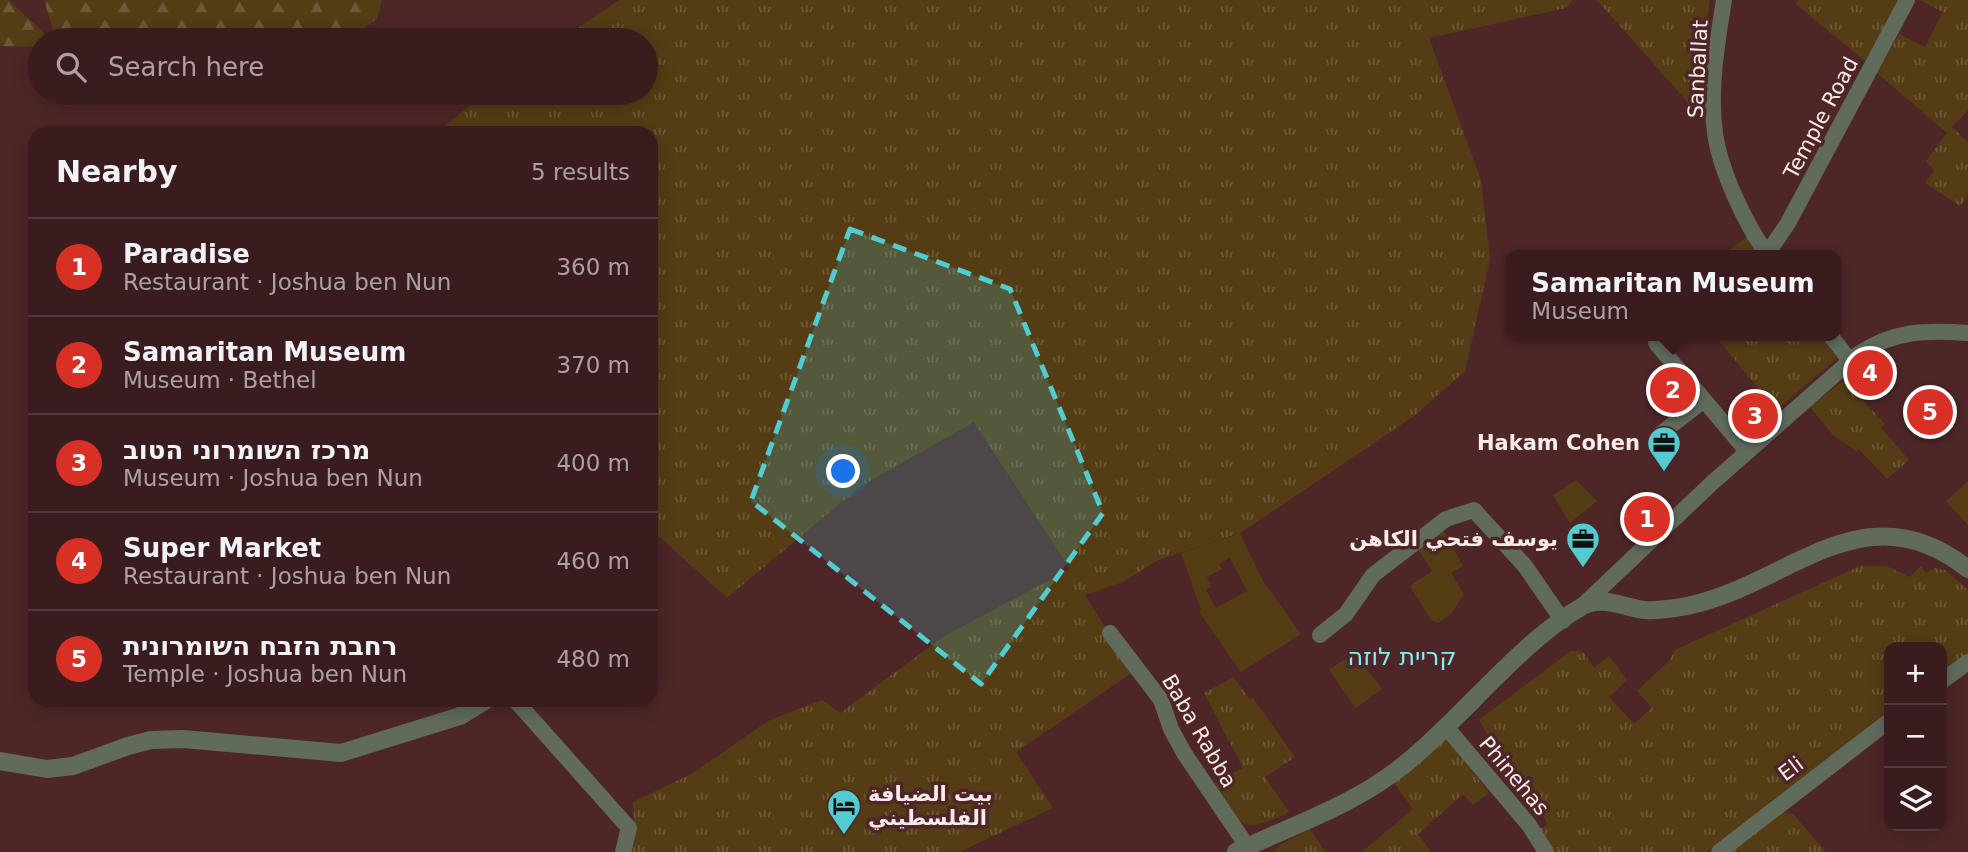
<!DOCTYPE html>
<meta charset="utf-8">
<style>
body{margin:0;font-family:"DejaVu Sans","Noto Sans Arabic",Heebo,sans-serif;background:#45292b;color:#f1f3f6}
.controls{position:absolute;right:21px;bottom:21px;display:grid;overflow:hidden;border-radius:14px;box-shadow:0 4px 18px #0003}
.controls button{width:63px;height:63px;display:grid;place-items:center;padding:0;border:0;border-bottom:2px solid #543a3c;background:#3a1c1e;color:#f1f3f6;font:35px sans-serif}
.you{position:absolute;left:844px;top:472px;width:24px;height:24px;margin:-18px;border:5px solid #fff;border-radius:50%;background:#1a73e8;box-shadow:0 0 0 10px #1a73e833}
.badge{display:grid;place-items:center;width:46px;height:46px;border-radius:50%;background:#d93025;color:#fff;font-size:23px;font-weight:700}
.pin{position:absolute;translate:-50% -50%;border:4px solid #fff;box-shadow:0 2px 7px #0006}
.popup{position:absolute;left:1505px;top:250px;width:336px;height:91px;box-sizing:border-box;display:grid;place-content:center;border-radius:14px;background:#3a1c1e;filter:drop-shadow(0 2px 5px #0005);font-size:23px;white-space:nowrap;color:#aba1a4}
.popup b{font-size:26px;color:#f1f3f6}
.popup::after{content:'';position:absolute;left:50%;top:100%;margin-left:-14px;border:14px solid transparent;border-top-color:#3a1c1e}
.list{margin:0;padding:0;list-style:none}
h2{display:flex;justify-content:space-between;align-items:center;height:91px;margin:0;padding:0 28px;font-size:30px}
h2 small{font-size:23px;font-weight:400;color:#aba1a4}
.list li{display:grid;grid-template-columns:46px 1fr auto;gap:21px;align-items:center;box-sizing:border-box;height:98px;padding:0 28px;border-top:2px solid #543a3c}
.list b{display:block;font-size:26px;white-space:nowrap}
.list p{margin:0;font-size:23px;white-space:nowrap;color:#aba1a4}
.list em{font-size:23px;font-style:normal;color:#aba1a4}
.icon{flex:none;width:38px;height:38px;fill:none;stroke:currentColor;stroke-width:2;stroke-linecap:round;stroke-linejoin:round}
.map{position:relative;flex:none;width:1968px;height:852px;overflow:hidden}
.search{position:absolute;background:#3a1c1e;box-shadow:0 4px 18px #0003;left:28px;top:28px;width:630px;height:77px;display:flex;align-items:center;gap:18px;box-sizing:border-box;padding:0 24px;border-radius:38px;color:#aba1a4;font-size:26px}
.panel{position:absolute;background:#3a1c1e;box-shadow:0 4px 18px #0003;left:28px;top:126px;width:630px;height:581px;border-radius:21px}
.map>svg:first-child{display:block}
.grass{fill:url(#grass-tufts)}
.forest{fill:url(#forest-firs)}
.green{fill:#543d15;fill-rule:evenodd}
.lines{fill:none;stroke-linecap:round;stroke-linejoin:round}
.minor{stroke:#606b5c;stroke-width:16}
.tertiary{stroke:#606b5c;stroke-width:18}
.marked{fill:#52ccd0;fill-opacity:0.2;stroke:#52ccd0;stroke-width:5;stroke-dasharray:14 9;stroke-linejoin:round}
.labels{text-anchor:middle;stroke-width:7;stroke-linejoin:round;paint-order:stroke}
.street-label{font-size:21px;fill:#fcebeb;stroke:#4e2628}
.poi-label{font-size:21px;font-weight:bold;fill:#fcebeb;stroke:#4e2628;text-anchor:end}
.quarter-label{font-size:24px;fill:#82eef1;stroke:#4e2628}
</style>
<div class="map">
<svg width="1968" height="852" viewBox="0 0 1968 852">
<defs>
<pattern id="grass-tufts" width="24" height="20" patternUnits="userSpaceOnUse" patternTransform="scale(1.75)"><rect width="24" height="20" fill="#543d15"/><path d="M3 7l-1-3M5 7V3M7 7l1-3M15 17l-1-3M17 17v-4M19 17l1-3" fill="none" stroke="#6e5937"/></pattern>
<pattern id="forest-firs" width="22" height="20" patternUnits="userSpaceOnUse" patternTransform="scale(1.75)"><rect width="22" height="20" fill="#543d15"/><path d="M5 1l3.5 6h-7zM16 11l3.5 6h-7z" fill="#6e5937"/></pattern>
</defs>
<rect width="100%" height="100%" fill="#4e2628"/>
<!-- grass -->
<g class="grass">
<path d="M619,0h954l-7,8 -137,30 52,142 9,79 -25,112 -51,45 -174,117 -82,27 -35,22 -38,13 48,77 -117,80 37,56 -94,44h-331l6,-26 -1,-24 60,-29 75,-52 54,-21 18,13 103,-76 127,-68 -96,-147 -113,64 -134,112 -76,-69v-396h-215l49,-40h161v-53h-85z"/>
<path d="M1597,0h113l-16,109z"/>
<path d="M1799,0h99l-33,61 -69,-57z"/>
<path d="M1920,0h48v110l-16,17 16,15v54l-8,10 -35,-23 9,-13 -8,-9 21,-28 -70,-60 22,-39 26,13 18,-35z"/>
<path d="M1748,236l12,19h-37z"/>
<path d="M1715,336h106l16,22 -61,52z"/>
<path d="M1844,380l41,44 -4,4 28,32 -22,19 -28,-30 -3,2 -23,-16 -23,-28z"/>
<path d="M1860,566h26l24,11 11,-11 5,7 8,-5 11,2 23,20v64l-26,20v-27h-53v66l-182,139h-155l-13,-23 9,-4 -5,-10 -30,-38 -34,-57 92,-69 12,1 11,16 15,-12 18,24 -18,17 25,27 18,-16 -15,-17 33,-31 5,-10z"/>
<path d="M1234,677l16,23 3,-2 42,59 -30,20 24,35c-46,24 -52,14 -76,-28l30,-16 -39,-75z"/>
<path d="M1447,738l42,55 -16,12 -10,-11 -45,40 13,18h-69l51,-43 -22,-30z"/>
<path d="M1780,812l13,2 33,38h-97z"/>
<path d="M1310,829l15,23h-50l5,-7z"/>
</g>
<!-- forest -->
<g class="forest">
<path d="M0,0h8l44,40h-12v7l-40,-1z"/>
<path d="M44,0h338l-5,19 -31,21h-290z"/>
</g>
<!-- green -->
<g class="green">
<path d="M1576,480l21,21 -27,22 -17,-28z"/>
<path d="M1968,481v44l-22,-24z"/>
<path d="M1443,530l20,36 -12,7 13,21 -13,20 -13,9 -7,-3 -21,-34 22,-15 -16,-25z"/>
<path d="M1240,533l23,48 38,53 -60,38 -42,-60 2,-2 -20,-57zM1230,558l17,33 -31,17 -10,-18 6,-4 -5,-9 15,-8 -3,-5z"/>
<path d="M1354,653l28,36 -26,19 -27,-38z"/>
</g>
<g class="lines">
<!-- minor -->
<g class="minor">
<path d="M1724,0c-7,43 -15,90 -9,133 5,37 31,93 53,122"/>
<path d="M1767,254l21,-31 119,-223"/>
<path d="M1831,336l19,25"/>
<path d="M1656,343l91,108"/>
<path d="M1659,435l44,-34"/>
<path d="M1582,606l130,-123 145,-128c37,-25 69,-25 111,-22"/>
<path d="M1110,633l51,67 10,29 13,24 67,99"/>
<path d="M1320,635l26,-21 27,-39 73,-56 28,-9 51,56 38,55"/>
<path d="M1942,681l26,-19"/>
<path d="M515,700l114,128 -6,24"/>
<path d="M1447,728l82,97 17,27"/>
<path d="M1719,852l170,-131"/>
</g>
<!-- tertiary -->
<g class="tertiary">
<path d="M0,761l47,8 26,-3 55,-20 23,-6 32,-1 158,14 119,-37 26,-16"/>
<path d="M1236,852c59,-28 117,-46 169,-88 57,-46 117,-124 178,-158 19,-11 43,2 62,4 13,1 30,-2 42,-4 102,-21 177,-120 281,-37"/>
</g>
</g>
<!-- marked area -->
<path class="marked" d="M850,229l160,60 93,224 -122,171 -230,-183z"/>
<!-- icons -->
<defs>
<g id="office-pin" transform="scale(1.75)"><path d="M0 17L-7.5 6A9.5 9.5 0 1 1 7.5 6Z" fill="#52ccd0" stroke="#4e2628"/><path d="M-6-3h4V-5.5h4V-3h4V5H-6ZM-1-4.5V-3h2v-1.5ZM-6 0V1H6V0Z" fill="#111"/></g>
<g id="hotel-pin" transform="scale(1.75)"><path d="M0 17L-7.5 6A9.5 9.5 0 1 1 7.5 6Z" fill="#52ccd0" stroke="#4e2628"/><path d="M-6-4.5h1.5V1H6V5H4.5V3h-9V5H-6ZM-4 0a1.8 1.8 0 1 1 3.6 0ZM.5 0V-2.5h3Q6-2.5 6 0Z" fill="#111"/></g>
</defs>
<g fill-rule="evenodd">
<use href="#office-pin" x="1664" y="443"/>
<use href="#office-pin" x="1583" y="539"/>
<use href="#hotel-pin" x="844" y="806"/>
</g>
<g class="labels">
<!-- street labels -->
<g class="street-label">
<text transform="translate(1698 69) rotate(-87)" y="7">Sanballat</text>
<text transform="translate(1821 118) rotate(-62)" y="7">Temple Road</text>
<text transform="translate(1199 731) rotate(60)" y="7">Baba Rabba</text>
<text transform="translate(1791 769) rotate(-37)" y="7">Eli</text>
<text transform="translate(1514 776) rotate(50)" y="7">Phinehas</text>
</g>
<!-- poi labels -->
<g class="poi-label">
<text x="1640" y="450">Hakam Cohen</text>
<text x="1558" y="546">يوسف فتحي الكاهن</text>
<text x="868" y="801" text-anchor="start">بيت الضيافة<tspan x="868" dy="24">الفلسطيني</tspan></text>
</g>
<!-- quarter labels -->
<g class="quarter-label">
<text x="1402" y="665">קריית לוזה</text>
</g>
</g>
</svg>
<div class="controls">
<button>+</button>
<button>−</button>
<button><svg class="icon" aria-label="layers" viewBox="0 0 24 24"><path d="M12 4l9 5-9 5-9-5zM3 14l9 5 9-5"/></svg></button>
</div>
<div class="you"></div>
<div class="pin badge" style="left:1647px;top:519px">1</div>
<div class="pin badge" style="left:1673px;top:390px">2</div>
<div class="popup"><b>Samaritan Museum</b>Museum</div>
<div class="pin badge" style="left:1755px;top:416px">3</div>
<div class="pin badge" style="left:1870px;top:373px">4</div>
<div class="pin badge" style="left:1930px;top:412px">5</div>
<div class="search"><svg class="icon" aria-label="search" viewBox="0 0 24 24"><circle cx="10" cy="10" r="6"/><path d="M15 15l6 6"/></svg>Search here</div>
<section class="panel">
<h2>Nearby<small>5 results</small></h2>
<ul class="list">
<li><span class="badge">1</span><div><b>Paradise</b><p>Restaurant · Joshua ben Nun</p></div><em>360 m</em></li>
<li><span class="badge">2</span><div><b>Samaritan Museum</b><p>Museum · Bethel</p></div><em>370 m</em></li>
<li><span class="badge">3</span><div><b>מרכז השומרוני הטוב</b><p>Museum · Joshua ben Nun</p></div><em>400 m</em></li>
<li><span class="badge">4</span><div><b>Super Market</b><p>Restaurant · Joshua ben Nun</p></div><em>460 m</em></li>
<li><span class="badge">5</span><div><b>רחבת הזבח השומרונית</b><p>Temple · Joshua ben Nun</p></div><em>480 m</em></li>
</ul>
</section>
</div>
